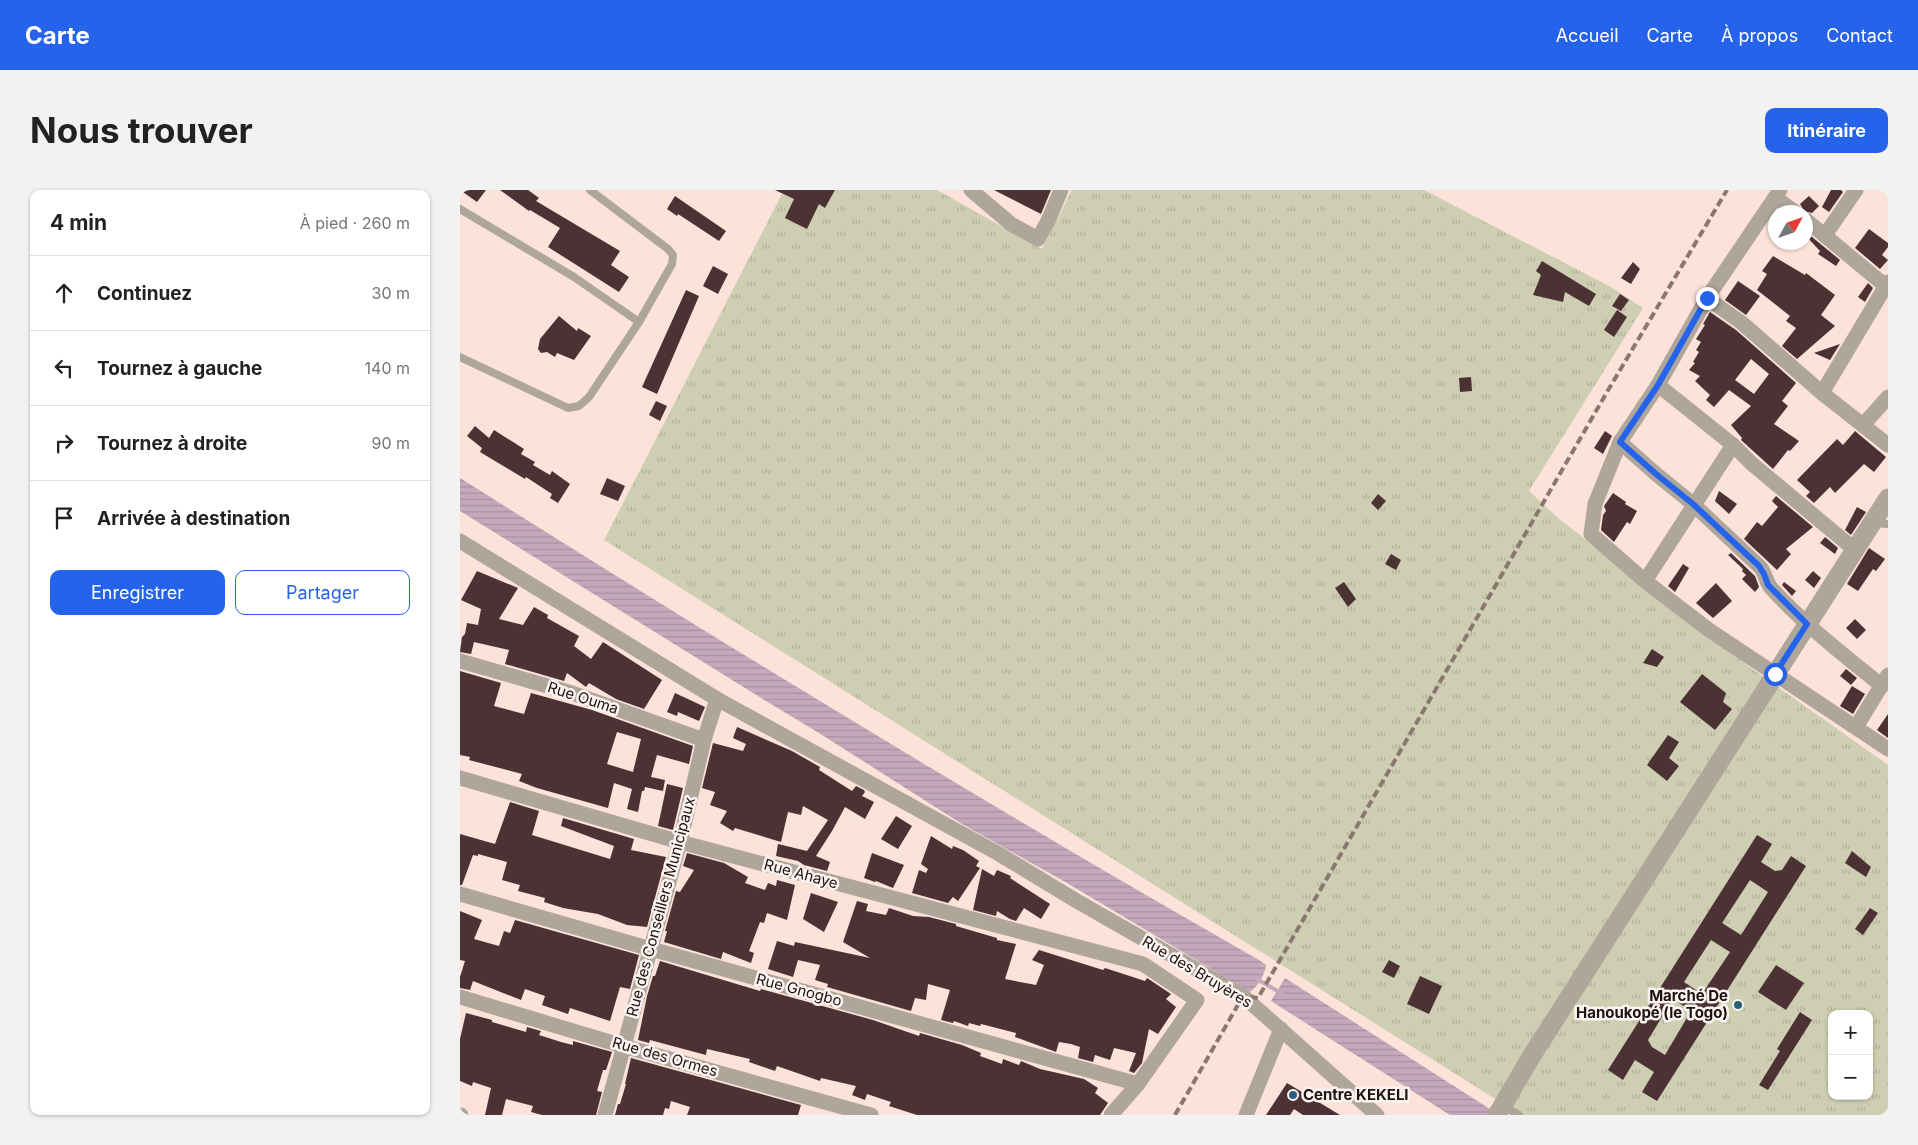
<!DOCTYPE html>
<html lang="fr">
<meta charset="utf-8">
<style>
body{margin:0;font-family:Inter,sans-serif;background:#f2f2f2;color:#222}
.controls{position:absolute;right:15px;bottom:15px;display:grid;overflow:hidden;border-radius:10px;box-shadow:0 1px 4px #0004}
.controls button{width:45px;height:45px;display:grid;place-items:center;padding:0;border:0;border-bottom:1px solid #e0e0e0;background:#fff;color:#222;font:25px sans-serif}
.compass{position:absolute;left:1308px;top:15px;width:45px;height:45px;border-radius:50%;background:#fff;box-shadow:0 1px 4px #0004;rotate:50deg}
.stop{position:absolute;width:15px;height:15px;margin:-11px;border:4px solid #2563eb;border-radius:50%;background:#fff}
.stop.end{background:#2563eb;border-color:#fff;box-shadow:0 1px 5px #0008}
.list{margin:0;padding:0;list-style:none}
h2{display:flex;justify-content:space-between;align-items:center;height:65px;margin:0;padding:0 20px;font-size:21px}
h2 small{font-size:16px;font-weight:400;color:#767676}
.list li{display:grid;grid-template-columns:32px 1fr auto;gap:15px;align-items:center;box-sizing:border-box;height:75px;padding:0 20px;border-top:1px solid #e0e0e0}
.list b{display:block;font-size:19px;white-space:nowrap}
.list em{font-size:16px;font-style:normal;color:#767676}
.actions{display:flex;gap:10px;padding:15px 20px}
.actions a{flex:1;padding:11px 0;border:1px solid #2563eb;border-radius:10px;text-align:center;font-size:18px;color:#2563eb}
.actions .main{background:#2563eb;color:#fff}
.icon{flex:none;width:28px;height:28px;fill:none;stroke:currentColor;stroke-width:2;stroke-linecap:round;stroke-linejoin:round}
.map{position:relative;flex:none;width:1428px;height:925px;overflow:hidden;border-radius:10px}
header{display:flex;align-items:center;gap:30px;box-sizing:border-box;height:70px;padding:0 25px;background:#2563eb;color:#fff}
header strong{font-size:24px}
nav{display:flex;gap:28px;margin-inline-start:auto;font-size:18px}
.intro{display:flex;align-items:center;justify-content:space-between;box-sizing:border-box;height:120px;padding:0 30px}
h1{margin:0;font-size:35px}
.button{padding:12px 22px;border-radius:10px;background:#2563eb;color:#fff;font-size:18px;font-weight:700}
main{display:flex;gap:30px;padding:0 30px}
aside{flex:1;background:#fff;border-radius:10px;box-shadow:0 1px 4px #0004}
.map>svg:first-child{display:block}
.grass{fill:url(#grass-tufts);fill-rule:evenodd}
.water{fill:url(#water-rules)}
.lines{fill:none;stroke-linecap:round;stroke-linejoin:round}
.stream{stroke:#c4a8bc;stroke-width:4}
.building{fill:#4c3135;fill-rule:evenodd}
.service{stroke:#aea69b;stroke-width:8}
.minor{stroke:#aea69b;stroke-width:15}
.tertiary{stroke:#aea69b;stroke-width:19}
.rail{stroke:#897770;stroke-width:4;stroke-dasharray:8 4;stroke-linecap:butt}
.route{stroke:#2563eb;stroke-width:6}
.poi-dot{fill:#2b5e7b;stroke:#fbf4f1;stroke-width:2}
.labels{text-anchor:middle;stroke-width:5;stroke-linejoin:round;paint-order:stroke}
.street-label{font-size:15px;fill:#1e130f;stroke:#fbf4f1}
.poi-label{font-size:15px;font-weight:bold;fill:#1e130f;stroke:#fbf4f1;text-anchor:end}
</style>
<header>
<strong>Carte</strong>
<nav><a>Accueil</a><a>Carte</a><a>À propos</a><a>Contact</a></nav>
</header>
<div class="intro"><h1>Nous trouver</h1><a class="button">Itinéraire</a></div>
<main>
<aside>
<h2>4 min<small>À pied · 260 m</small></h2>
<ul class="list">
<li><svg class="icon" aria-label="ahead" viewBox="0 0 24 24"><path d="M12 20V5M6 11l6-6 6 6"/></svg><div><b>Continuez</b></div><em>30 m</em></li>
<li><svg class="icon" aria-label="left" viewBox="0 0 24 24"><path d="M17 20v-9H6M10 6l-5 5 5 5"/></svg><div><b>Tournez à gauche</b></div><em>140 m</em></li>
<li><svg class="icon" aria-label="right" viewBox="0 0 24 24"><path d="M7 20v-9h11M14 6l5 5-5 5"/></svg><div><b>Tournez à droite</b></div><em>90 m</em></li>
<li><svg class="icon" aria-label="arrive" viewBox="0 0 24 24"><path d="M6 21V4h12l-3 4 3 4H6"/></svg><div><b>Arrivée à destination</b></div></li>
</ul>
<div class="actions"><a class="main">Enregistrer</a><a>Partager</a></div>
</aside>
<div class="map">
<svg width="1428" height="925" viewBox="0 0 1428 925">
<defs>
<pattern id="grass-tufts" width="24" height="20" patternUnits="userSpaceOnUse" patternTransform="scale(1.25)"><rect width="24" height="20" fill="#cecfb2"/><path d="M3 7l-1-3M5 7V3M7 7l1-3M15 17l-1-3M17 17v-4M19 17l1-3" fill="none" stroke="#b0b198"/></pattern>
<pattern id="water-rules" width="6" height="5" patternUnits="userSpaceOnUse" patternTransform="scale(1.25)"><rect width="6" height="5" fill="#c4a8bc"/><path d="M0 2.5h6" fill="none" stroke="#a890a0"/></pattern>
</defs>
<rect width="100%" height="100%" fill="#fce2d8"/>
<!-- grass -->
<path class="grass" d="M324,0h153l105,59 30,-59h352l187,97 32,21 -114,183 29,27 186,145 144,102v350h-367l-917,-575zM1372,824h37v82h-37z"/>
<!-- water -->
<g class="water">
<path d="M0,288c263,166 529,328 799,482l7,5c-1,10 -8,21 -16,27l-183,-109 -105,-59 -143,-91 -53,-32 -306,-190z"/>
<path d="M825,788l208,133 -3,4h-40l-179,-114z"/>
</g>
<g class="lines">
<!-- stream -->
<path class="stream" d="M795,788l26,15"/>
</g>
<!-- building -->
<g class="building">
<path d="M0,0h26l-9,12z"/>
<path d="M40,0h28l11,8 -3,3 84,50 -9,14 18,12 -10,15 -71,-45 12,-19 -30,-18 -1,1z"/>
<path d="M315,0h60l-10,18 -6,-4 -12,25 -22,-11 9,-19z"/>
<path d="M534,0h57l-10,24z"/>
<path d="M1371,0h10l2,2 -14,20 -7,-5z"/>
<path d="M215,6l51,35 -7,10 -41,-27 -1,2 -10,-7z"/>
<path d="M1349,6l10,10 -7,7 -8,-2 -4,-7z"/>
<path d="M1409,39l19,14v4l-6,8 6,5 -8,9 -25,-21z"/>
<path d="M1346,42l34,28 -4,6 -18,-12 2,-3 -14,-15z"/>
<path d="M1313,66l32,19 1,-2 29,22 -14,20 14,11 -38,33 -15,-13 14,-18 -10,-7 4,-5 -33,-26 10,-16 -5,-3z"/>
<path d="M1082,71l54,33 -7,12 -24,-14 -2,10 -30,-7 8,-20 -5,-4z"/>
<path d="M1173,72l7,7 -9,15 -10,-6z"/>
<path d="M253,76l15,8 -10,20 -15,-8z"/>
<path d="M1278,91l22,15 -14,19 -21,-15z"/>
<path d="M1408,93l5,5 -8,14 -7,-5z"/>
<path d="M226,100l13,6 -42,98 -15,-7z"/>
<path d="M1160,104l9,6 -8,11 -9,-5z"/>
<path d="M1157,120l10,7 -13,20 -10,-7z"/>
<path d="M1250,122l26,18 60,53 -14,18 6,5 -14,18 25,17 -9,10 -2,-1 -15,19 -32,-29 1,-2 -11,-13 20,-19 -22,-16 -15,17 -8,-7 4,-5 -15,-14 5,-5 -11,-6 6,-7 -2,-1 6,-10 -3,-2 5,-8 -5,-3 9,-14 -2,-1zM1291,169l18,15 -15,20 -19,-14z"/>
<path d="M99,126l18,15 1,-3 13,8 -17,24 -17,-7 -2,4 -8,-5 -6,1 -3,-4 2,-10z"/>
<path d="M1380,154l-10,16 -16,-7z"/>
<path d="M1011,187l1,14 -12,1 -1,-14z"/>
<path d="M196,211l11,5 -7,15 -11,-6z"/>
<path d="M15,236l14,12 5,-8 30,19 -3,5 14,8 -2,3 17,10 2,-4 18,13 -12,19 -8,-5 2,-4 -26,-17 -1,2 -45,-27 2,-4 -15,-12z"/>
<path d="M1145,241l7,5 -9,18 -9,-6z"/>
<path d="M1395,241l31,26 -12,15 -10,-8 -29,29 -5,-6 -16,16 -8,-7 4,-4 -13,-12 40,-41 6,6z"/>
<path d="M147,288l18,8 -7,15 -18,-7z"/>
<path d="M1259,301l18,13 -8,10 -14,-13z"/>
<path d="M1153,303l13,9 -1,2 12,7 -7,13 -3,-2 -13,20 -13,-12 2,-15 3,-4 -2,-5z"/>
<path d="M918,304l8,7 -8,9 -7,-7z"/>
<path d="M1316,306l37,31 -27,22 5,5 -14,16 -33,-31 13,-17 5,4 16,-19 -6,-6z"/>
<path d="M1397,317l9,5 -15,23 -6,-5z"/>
<path d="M1365,347l13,11 -3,6 -15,-11z"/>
<path d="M1409,358l16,11 -9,12 -3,-2 -15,22 -11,-7z"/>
<path d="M1271,363l24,23 4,11 -4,5 -13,-13 4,-4 -4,-4 1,-2 -15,-14z"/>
<path d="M931,364l10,6 -5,10 -11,-6z"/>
<path d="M1223,374l6,4 -14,24 -7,-6z"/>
<path d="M17,381l41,17 -19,31 24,6 11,-18 14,8 -1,3 32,18 -5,10 17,13 12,-17 59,38 -18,29 -28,-10 -27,-16 -3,4 -19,-14 -3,8 -59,-17 4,-14 -35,-8 -3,12 -11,-2 2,-15 3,-3 2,-11 11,2 3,-16 -20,-9z"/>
<path d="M1353,381l8,7 -7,10 -9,-8z"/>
<path d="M884,392l12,17 -8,8 -13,-19z"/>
<path d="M1324,392l12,9 -4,5 -10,-11z"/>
<path d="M1256,393l16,18 -19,17 -17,-15z"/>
<path d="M1395,429l11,11 -9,9 -11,-11z"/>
<path d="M1192,459l12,8 -7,10 -14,-4z"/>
<path d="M1386,479l11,9 -6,7 -11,-9z"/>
<path d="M0,481l41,12 -7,23 30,8 7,-21 61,17 101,36 -4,18 -32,-9 -6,22 14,3 -2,11 -18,-4 -1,4h-2l-4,21 -11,-3 5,-20 -18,-6 -6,25 -71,-20 -18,-7 3,-7 -53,-14 1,-3 -10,-2zM157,542l24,7 -8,33 -26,-8z"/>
<path d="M1242,484l24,19 -3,9 9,7 -17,21 -35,-28z"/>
<path d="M1392,496l13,8 -12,20 -13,-8z"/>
<path d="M215,503l30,14 -6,14 -21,-9 -1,4 -10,-4z"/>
<path d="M1428,524v24l-11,-8z"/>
<path d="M277,537l55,24 28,16 -1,3 33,21 4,-5 8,4 1,2 -3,4 12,6 -9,17 -20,-12 -13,24 -16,25 14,6 -3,9 -23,-6 -6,-4 -22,-5 2,-12 29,7 21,-31 -25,-14 -2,9 -13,-3 -7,30 -46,-14 -2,3 -13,-8 7,-12 -17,-6 5,-13 -13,-4 11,-45 30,8 3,-7 -13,-6z"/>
<path d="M1208,545l11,7 -10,16 10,8 -12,15 -20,-16z"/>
<path d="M207,594l16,4 -10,42 -15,-4z"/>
<path d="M50,612l29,9 -7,24 78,24 4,-13 -53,-20 2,-8 71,21 -3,11 35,7 -19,70 -20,-2 -29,-11 -35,-6 -19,-6 1,-4 -27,-7 2,-6 -18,-5 5,-18 -29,-8v2l-5,-1 -11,30h-2v-51l35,10z"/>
<path d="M436,626l16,10 -14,23 -17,-10z"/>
<path d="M1297,645l15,9 -11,18 14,9 7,-1 9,-14 15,10 -149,235 -15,-9 12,-20 -19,-12 -12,20 -15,-10zM1290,690l18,12 -27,43 -19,-12zM1251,750l19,12 -28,42 -18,-12zM1213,809l18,12 -26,44 -13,-8 -4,-7z"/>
<path d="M471,646l21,13 1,-3 10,4 16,11 -3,5 4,2 -22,33 -5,-4 -5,6 -36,-10 7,-23 7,3 2,-4 -7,-5z"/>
<path d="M1392,661l19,16 -5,10 -21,-14z"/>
<path d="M227,663l37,10 24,14 -3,6 20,7 3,-7 8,3 1,-6 18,5 -8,35 -20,-7 -3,10 -4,-1 -11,29 5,2 -3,10 -28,-11 -2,7 -57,-17 3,-11h-2l11,-40 4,1 14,-22 -11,-4z"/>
<path d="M412,663l32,12 -11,23 -17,-7 -1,1 -11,-4z"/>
<path d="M522,679l12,7 3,-6 14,6 -1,2 40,26 -9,15 -17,-11 -8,13 -6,-2 -13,-8 -1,5 -23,-6z"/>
<path d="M351,703l27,9 -14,30 -21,-13z"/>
<path d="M397,711l11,3 -2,7 20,4 3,-7 24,8 16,1 27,7v2l41,12v2l19,4 -11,35 31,6 8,-20 -12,-5 7,-10 64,20 2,-2 40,13 2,-3 24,16 -5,5 10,8 -18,27 -9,-5 -7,34 -8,10 -5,-2 7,-18 -22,-5 -4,12 -15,-5 -2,7 -15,-4 2,-11 -9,-3 -12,-2 -3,10 -41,-15 1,-4 -35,-9 -1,2 -11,-3 -1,3 -14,-5 -1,2 -12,-3 9,-30 -22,-6 -2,16 -11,-2 -4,13 -84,-24 1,-3 -13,-4 5,-15 -22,-5 -5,17 -25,-8 9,-28 17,5 1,-4 75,16 -27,-16z"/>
<path d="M1410,718l8,5 -15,22 -8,-6z"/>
<path d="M0,721l22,9 -8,19 25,7 5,-15 6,2 5,-13 124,35 -9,34 -10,-2 -10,34 -40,-13 -2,6 -26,-9 3,-9 -20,-7 -4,11 -48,-19 -3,9 -10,-2v-11l5,-16 -5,-1z"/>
<path d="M929,770l11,6 -6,12 -12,-6z"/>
<path d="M200,771l100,30 1,-2 112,31 46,16 1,-3 42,12 19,8 -1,3 22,8 1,-5 16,6 2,-4 19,8 44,10 14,9 -3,5 13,10 -8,12h-183l-28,-9 2,-4 -24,-8 -2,6 -13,-5 4,-9 -35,-8 -1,3 -43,-15 -2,5 -26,-9 1,-3 -43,-10 -1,6 -56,-15 -1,3 -11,-3 9,-44 6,-20h2z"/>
<path d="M1316,775l28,18 -18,27 -28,-18z"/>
<path d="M960,786l22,10 -13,28 -22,-10z"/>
<path d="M1340,822l12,8 -44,70 -9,-5 21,-34 -3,-2z"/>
<path d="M6,823l26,7v2l34,10 1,-5 14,4 -2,4 22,7 12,3v-4l39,11 -6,18h-3l-6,21 5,1 -6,23h-54l-11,-3 2,-6 -27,-7 -4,16h-17l6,-27 -18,-6 -1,4 -12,-5v-42z"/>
<path d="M171,868l170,47 -3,10h-111l3,-8 -19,-6 -2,8 -4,-1 -2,7h-48l3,-11h2l6,-20h-1z"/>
<path d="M827,893l53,32h-37l-9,-6 -4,6h-24z"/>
</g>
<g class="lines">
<!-- service -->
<g class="service">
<path d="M0,19l114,68 65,45"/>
<path d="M0,167l108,51 11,-2 10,-9 50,-75 33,-58 1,-9 -5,-6 -78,-59"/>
<path d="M1413,333l15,1"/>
<path d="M1043,916l16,9"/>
</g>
<!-- minor -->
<g class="minor">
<path d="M511,0l40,34 27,15 10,-18 13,-31"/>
<path d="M1320,0l-73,108 -49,87 -38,57 -25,62 -4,30 54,47 64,49 179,119"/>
<path d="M1316,8l19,14"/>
<path d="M1346,30l82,68"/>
<path d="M1365,45l31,-45"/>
<path d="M1247,108l35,25 80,70 66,52"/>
<path d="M1198,195l75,60 18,18 104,87"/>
<path d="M1362,203l66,-111"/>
<path d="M1403,235l25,-28"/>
<path d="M1160,252l36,32 37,30 66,62c7,6 6,16 13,23 33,36 72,66 110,97"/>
<path d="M0,351l257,158 282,155 76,46 168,96 134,119"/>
<path d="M1185,391l88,-136"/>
<path d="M0,471l112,32 132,47"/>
<path d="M1396,537l32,-52"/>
<path d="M0,588l220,64 463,122 54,36 -59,84 -27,31"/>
<path d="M0,704l191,55 487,135"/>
<path d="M0,807l163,49 248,69"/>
<path d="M0,925h1"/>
<path d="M145,925l75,-273 24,-102 13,-41"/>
<path d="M786,925l35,-86"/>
</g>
<!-- tertiary -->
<path class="tertiary" d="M1037,925l34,-58 357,-559"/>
<!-- rail -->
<path class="rail" d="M715,925l68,-119 15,2 349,-606 120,-202"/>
</g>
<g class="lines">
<!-- route -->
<path class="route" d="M1247,108l-49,87 -38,57 36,32 37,30 66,62 5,8 4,11 39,39 -32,50"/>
</g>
<!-- markers -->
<g class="poi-dot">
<circle cx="1278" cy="815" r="5"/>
<circle cx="833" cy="905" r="5"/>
</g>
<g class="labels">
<!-- street labels -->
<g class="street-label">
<text transform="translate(123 508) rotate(18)" y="5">Rue Ouma</text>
<text transform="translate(341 684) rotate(15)" y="5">Rue Ahaye</text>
<text transform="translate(201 717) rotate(-75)" y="5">Rue des Conseillers Municipaux</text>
<text transform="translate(737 782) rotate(31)" y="5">Rue des Bruyères</text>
<text transform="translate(339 800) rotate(15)" y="5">Rue Gnogbo</text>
<text transform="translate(205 867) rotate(16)" y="5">Rue des Ormes</text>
</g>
<!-- poi labels -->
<g class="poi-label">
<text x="1268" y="811">Marché De<tspan x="1268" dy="17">Hanoukopé (le Togo)</tspan></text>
<text x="843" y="910" text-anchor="start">Centre KEKELI</text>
</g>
</g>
</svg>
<div class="controls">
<button>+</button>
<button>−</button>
</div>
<svg class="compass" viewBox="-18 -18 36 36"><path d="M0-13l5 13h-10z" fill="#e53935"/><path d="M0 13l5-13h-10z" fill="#767676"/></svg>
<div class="stop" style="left:1315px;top:484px"></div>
<div class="stop end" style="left:1247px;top:108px"></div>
</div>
</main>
